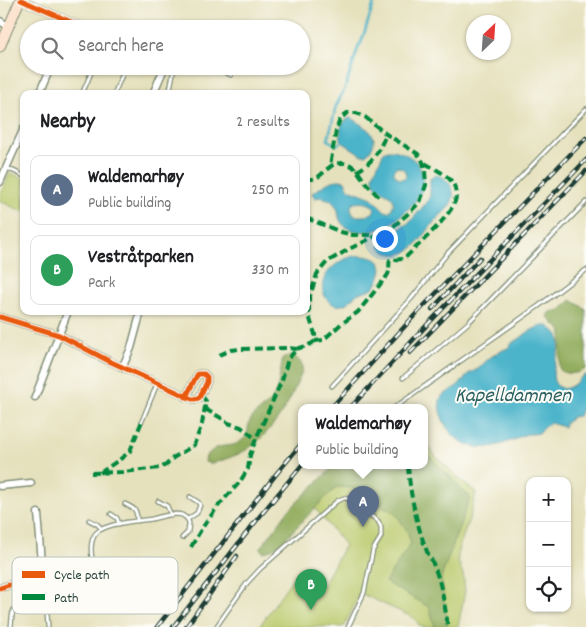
<!DOCTYPE html>
<meta charset="utf-8">
<style>
body{margin:0;font-family:Dekko,sans-serif;background:#f2f2f2;color:#202124}
.controls{position:absolute;right:15px;bottom:15px;display:grid;overflow:hidden;border-radius:10px;box-shadow:0 1px 4px #0004}
.controls button{width:45px;height:45px;display:grid;place-items:center;padding:0;border:0;border-bottom:1px solid #e0e0e0;background:#fff;color:#202124;font:25px sans-serif}
.compass{position:absolute;left:466px;top:15px;width:45px;height:45px;border-radius:50%;background:#fff;box-shadow:0 1px 4px #0004;rotate:25deg}
.you{position:absolute;left:384px;top:238px;width:18px;height:18px;margin:-12px;border:4px solid #fff;border-radius:50%;background:#1a73e8;box-shadow:0 0 0 8px #1a73e833}
.badge{display:grid;place-items:center;width:32px;height:32px;border-radius:50%;background:#1a73e8;color:#fff;font-size:16px;font-weight:700}
.pin{position:absolute;translate:-50% -41px;filter:drop-shadow(0 1px 2px #0008)}
.pin::after{content:'';position:absolute;top:26px;width:18px;height:15px;background:inherit;clip-path:polygon(0 0,100% 0,50% 100%)}
.popup{position:absolute;left:298px;top:404px;width:130px;height:65px;box-sizing:border-box;display:grid;place-content:center;border-radius:10px;background:#fff;filter:drop-shadow(0 1px 4px #0005);font-size:16px;white-space:nowrap;color:#757577}
.popup b{font-size:19px;color:#202124}
.popup::after{content:'';position:absolute;left:50%;top:100%;margin-left:-10px;border:10px solid transparent;border-top-color:#fff}
.list{margin:0;padding:0;list-style:none}
h2{display:flex;justify-content:space-between;align-items:center;height:65px;margin:0;padding:0 20px;font-size:21px}
h2 small{font-size:16px;font-weight:400;color:#757577}
.list li{display:grid;grid-template-columns:32px 1fr auto;gap:15px;align-items:center;box-sizing:border-box;height:70px;margin:0 10px 10px;padding:0 10px;border:1px solid #e0e0e0;border-radius:10px}
.list b{display:block;font-size:19px;white-space:nowrap}
.list p{margin:0;font-size:16px;white-space:nowrap;color:#757577}
.list em{font-size:16px;font-style:normal;color:#757577}
.icon{flex:none;width:28px;height:28px;fill:none;stroke:currentColor;stroke-width:2;stroke-linecap:round;stroke-linejoin:round}
.map{position:relative;flex:none;width:586px;height:627px;overflow:hidden}
.search{position:absolute;background:#fff;box-shadow:0 1px 4px #0004;left:20px;top:20px;width:290px;height:55px;display:flex;align-items:center;gap:12px;box-sizing:border-box;padding:0 18px;border-radius:28px;color:#757577;font-size:19px}
.panel{position:absolute;background:#fff;box-shadow:0 1px 4px #0004;left:20px;top:90px;width:290px;height:225px;border-radius:10px}
.map>svg:first-child{display:block}
.green{fill:#bac96b;stroke:#6c8350}
.forest{fill:#93ad5f;stroke:#59754a}
.water{fill:#4cb4ca;stroke:#36787f;fill-rule:evenodd}
.lines{fill:none;stroke-linecap:round;stroke-linejoin:round}
.stream{stroke:#4cb4ca;stroke-width:2.5}
.service-casing{stroke:#828f78;stroke-width:5.5}
.minor-casing{stroke:#828f78;stroke-width:9}
.secondary-casing{stroke:#828f78;stroke-width:11}
.service{stroke:#fff;stroke-width:3}
.minor{stroke:#fff;stroke-width:6}
.secondary{stroke:#fde4d0;stroke-width:9}
.rail-casing{stroke:#1f3d34;stroke-width:4.5}
.rail{stroke:#fdfcf7;stroke-width:2.5;stroke-dasharray:8;stroke-linecap:butt}
.quiet{stroke:#00873e;stroke-width:4;stroke-dasharray:8 4;stroke-linecap:butt}
.cycleway-casing{stroke:#fdfcf7;stroke-width:8}
.cycleway{stroke:#e8590c;stroke-width:5}
.labels{text-anchor:middle;stroke-width:4;stroke-linejoin:round;paint-order:stroke}
.water-label{font-size:21px;font-style:italic;fill:#2c6161;stroke:#fdfcf7}
.key{fill:#fdfcf7;stroke:#bac3bc;stroke-width:1}
.key-label{font-size:14px;fill:#1f3d34}
</style>
<div class="map">
<svg width="586" height="627" viewBox="0 0 586 627">
<rect width="100%" height="100%" fill="#fdfcf7"/>
<filter id="ink" filterUnits="userSpaceOnUse"><feTurbulence type="fractalNoise" baseFrequency=".02" numOctaves="2"/><feDisplacementMap in="SourceGraphic" scale="10" xChannelSelector="R" yChannelSelector="G"/><feConvolveMatrix kernelMatrix="1 2 1 2 8 2 1 2 1" color-interpolation-filters="sRGB"/></filter>
<filter id="wash" filterUnits="userSpaceOnUse"><feTurbulence type="fractalNoise" baseFrequency=".0096" numOctaves="4" result="noise"/><feDisplacementMap in="SourceGraphic" scale="20" xChannelSelector="R" yChannelSelector="G"/><feGaussianBlur stdDeviation="1.12" result="paint"/><feColorMatrix in="noise" values="0 0 0 0 0 0 0 0 0 0 0 0 0 0 0 0 0 1.4 0 .05"/><feComposite in="paint" operator="in"/></filter>
<g filter="url(#wash)">
<rect width="100%" height="100%" fill="#e6e1bd"/>
<!-- green -->
<g class="green">
<path d="M10,173l14,6v33l-24,-11v-7z"/>
<path d="M424,439l12,18 29,27 11,8 -6,24 -12,35v10l5,13 2,17 -7,36h-37l-7,-9 -54,-25 -16,34h-85l33,-48 31,6 22,-40 -36,-44 29,-35h86z"/>
</g>
<!-- forest -->
<g class="forest">
<path d="M571,300l10,6 5,4v59c-9,5 -16,6 -25,2l-2,-4 3,-36 -8,-7 -7,-9 6,-4 6,1z"/>
<path d="M291,355c4,2 9,5 11,10 1,7 -2,12 -5,18 -10,26 -27,51 -51,67 -10,6 -23,10 -35,14l-6,-2 1,-6c4,-3 8,-8 13,-9 8,-2 15,0 22,-6 10,-6 5,-12 9,-20 5,-9 13,-12 20,-19 10,-12 9,-30 13,-44z"/>
<path d="M424,451l46,46 -29,81 7,49h-13l-6,-20 -44,-25 26,-39 -4,-13 -12,-17 -44,-25 -14,-1 -8,7 -50,51 -11,6 -5,1 -3,-3 27,-37 47,-46h90z"/>
</g>
<!-- water -->
<g class="water">
<path d="M350,118c5,1 9,5 13,8 14,9 14,18 3,29h-4l-20,-13c-3,-9 -3,-20 8,-24z"/>
<path d="M389,150c8,0 15,3 21,7 13,7 16,25 10,37 -7,13 -29,33 -44,36 -10,3 -28,3 -35,-8 -3,-4 -2,-10 -4,-14 -4,-9 -14,-12 -22,-10l-3,-5c11,-6 19,-16 33,-12l4,8 23,9 13,13 2,1 3,-1c13,-18 -14,-17 -17,-31 -1,-8 8,-19 10,-27l2,-2zM396,167c6,0 10,3 10,9l-1,2 -5,1 -6,-5v-5zM354,203c8,-1 15,-1 21,5l-2,5 -8,3h-11l-3,-6v-4z"/>
<path d="M435,175c10,1 20,12 18,22 -1,10 -13,18 -19,25 -10,13 -22,35 -42,32 -6,-1 -9,-3 -12,-8l1,-4 29,-20 17,-20 3,-6v-17z"/>
<path d="M354,256c13,-1 34,2 26,20 -1,3 -3,8 -5,10 -5,5 -12,5 -18,8 -4,3 -7,8 -12,10 -8,4 -18,-1 -21,-10 -7,-19 14,-34 30,-38z"/>
<path d="M540,326h8c4,3 10,7 11,12 4,13 -15,39 0,49 3,2 5,2 8,1 8,-2 12,-10 19,-14v28l-2,3 -5,11 -7,1 -2,1 1,1 -6,4 -1,4 -14,-4 -6,4 -5,6c-4,1 -8,1 -12,1 -4,1 -8,3 -11,5 -8,3 -18,7 -27,8 -19,3 -37,-8 -45,-25 -4,-9 -7,-17 -2,-26l15,-10 7,-6 4,-6 10,-5 9,-9 11,-8 10,-4 5,-6 6,-3 9,-7z"/>
</g>
<g class="lines">
<!-- stream -->
<path class="stream" d="M342,142l-6,3 -8,-5 8,-34 9,-18 14,-43 2,-2 14,-43"/>
</g>
</g>
<g filter="url(#ink)">
<g class="lines">
<!-- service casing -->
<g class="service-casing">
<g id="service">
<path d="M211,66l20,9"/>
<path d="M82,94l12,-28"/>
<path d="M114,94l12,-28"/>
<path d="M169,94l4,-20v-8"/>
<path d="M7,168l17,8"/>
<path d="M403,378l65,-55 118,-121"/>
<path d="M332,386l79,-87 35,-44 140,-146"/>
<path d="M394,408l146,-103 46,-35"/>
<path d="M142,421l15,-37"/>
<path d="M158,501l9,5 4,9"/>
<path d="M125,504c10,5 12,5 12,17"/>
<path d="M111,514l6,4 2,6"/>
<path d="M188,519l9,-6 3,-8 -2,-3 -8,-5"/>
<path d="M89,520l8,4 5,5"/>
<path d="M93,566c-1,-9 -4,-21 1,-30 6,-13 44,-15 58,-17 9,-2 21,-7 30,-4 4,2 6,4 7,8l-1,9 -6,6"/>
<path d="M80,572l23,5 32,11 20,-4"/>
<path d="M43,577l3,19 2,31"/>
<path d="M11,627c1,-6 0,-15 4,-19 5,-7 17,-8 25,-10 37,-10 49,-12 84,5"/>
<path d="M216,627l31,-44 13,-14 77,-68 7,-3 5,1 29,22 3,6v10l-8,13 -9,43 -16,34"/>
</g>
</g>
<!-- minor casing -->
<g class="minor-casing">
<g id="minor">
<path d="M21,0l66,29"/>
<path d="M0,21l9,6"/>
<path d="M39,94l12,-28"/>
<path d="M153,94l12,-28"/>
<path d="M0,182l24,-54"/>
<path d="M0,317l59,18 50,26 83,38h4l3,-1 8,-16v-5l-3,-3h-6l-2,3 -10,20"/>
<path d="M122,368l9,-20 10,-37"/>
<path d="M35,397l33,-86"/>
<path d="M0,486l31,-3"/>
<path d="M38,513l5,63"/>
<path d="M0,588c30,-11 62,-14 93,-21"/>
</g>
</g>
<!-- secondary casing -->
<g class="secondary-casing">
<path id="secondary" d="M0,47l20,-47"/>
</g>
<!-- service -->
<use href="#service" class="service"/>
<!-- minor -->
<use href="#minor" class="minor"/>
<!-- secondary -->
<use href="#secondary" class="secondary"/>
<!-- rail casing -->
<g class="rail-casing">
<g id="rail">
<path d="M432,309l48,-51"/>
<path d="M410,353l176,-182"/>
<path d="M331,408l84,-93 171,-177"/>
<path d="M350,408l76,-82 160,-166"/>
<path d="M157,627l120,-154 25,-30"/>
<path d="M173,627l87,-111 42,-51"/>
<path d="M186,627l51,-71"/>
</g>
</g>
<!-- rail -->
<use href="#rail" class="rail"/>
<!-- quiet -->
<g class="quiet">
<path d="M357,171c16,-8 23,-22 29,-37"/>
<path d="M306,179c14,1 14,-5 24,-12 3,-3 7,-4 11,-4 14,-1 18,12 26,21 4,5 9,10 14,15"/>
<path d="M306,218l35,14 12,3h23"/>
<path d="M315,341l8,-1 18,-16 17,-12 29,-36c4,-6 1,-11 3,-16l13,-1 3,-2c12,-12 45,-41 49,-56 2,-5 1,-14 -3,-19 -6,-9 -20,-14 -29,-20"/>
<path d="M219,355l12,-5 8,-1 47,-1 11,1"/>
<path d="M205,409l18,10 5,4 13,4 15,12"/>
<path d="M408,466c2,28 8,56 18,83 2,6 6,11 8,17 8,20 11,41 14,61"/>
<path d="M91,473l31,-1 38,-4 6,-3 7,-7 21,-13 8,-21 4,-23 -5,-6"/>
<path d="M100,473l23,-16 7,-6 12,-30"/>
<path d="M191,547l11,-19 17,-23 20,-22 9,-14 2,-14 6,-16 26,-59 6,-21 9,-10 14,-5 4,-3v-7l-6,-18v-17l8,-25 10,-12 22,-13 29,-14 17,-10 16,-14 9,-9 6,-17 -1,-14 -2,-9 -5,-8 -32,-20 -21,-17 -9,-4h-9l-7,6 -4,12 -6,35"/>
</g>
<!-- cycleway casing -->
<g class="cycleway-casing">
<g id="cycleway">
<path d="M21,0l66,29"/>
<path d="M0,317l59,18 50,26 83,38h4l3,-1 8,-16v-5l-3,-3h-6l-2,3 -10,20"/>
<path d="M0,588c30,-11 62,-14 93,-21"/>
</g>
</g>
<!-- cycleway -->
<use href="#cycleway" class="cycleway"/>
</g>
</g>
<g class="labels">
<!-- water labels -->
<g class="water-label">
<text x="513" y="401">Kapelldammen</text>
</g>
</g>
<!-- legend -->
<rect x="12" y="557" width="166" height="57" rx="8" class="key"/>
<rect x="22" y="571" width="23" height="7" fill="#e8590c"/>
<rect x="22" y="594" width="23" height="6" fill="#00873e"/>
<g class="key-label">
<text x="54" y="579">Cycle path</text>
<text x="54" y="602">Path</text>
</g>
</svg>
<div class="controls">
<button>+</button>
<button>−</button>
<button><svg class="icon" aria-label="locate" viewBox="0 0 24 24"><circle cx="12" cy="12" r="6"/><path d="M12 2v4M12 18v4M2 12h4M18 12h4"/></svg></button>
</div>
<svg class="compass" viewBox="-18 -18 36 36"><path d="M0-13l5 13h-10z" fill="#e53935"/><path d="M0 13l5-13h-10z" fill="#757577"/></svg>
<div class="you"></div>
<div class="pin badge" style="left:363px;top:527px;background:#5c6f8a">A</div>
<div class="popup"><b>Waldemarhøy</b>Public building</div>
<div class="pin badge" style="left:311px;top:610px;background:#2e9e5b">B</div>
<div class="search"><svg class="icon" aria-label="search" viewBox="0 0 24 24"><circle cx="10" cy="10" r="6"/><path d="M15 15l6 6"/></svg>Search here</div>
<section class="panel">
<h2>Nearby<small>2 results</small></h2>
<ul class="list">
<li><span class="badge" style="background:#5c6f8a">A</span><div><b>Waldemarhøy</b><p>Public building</p></div><em>250 m</em></li>
<li><span class="badge" style="background:#2e9e5b">B</span><div><b>Vestråtparken</b><p>Park</p></div><em>330 m</em></li>
</ul>
</section>
</div>
